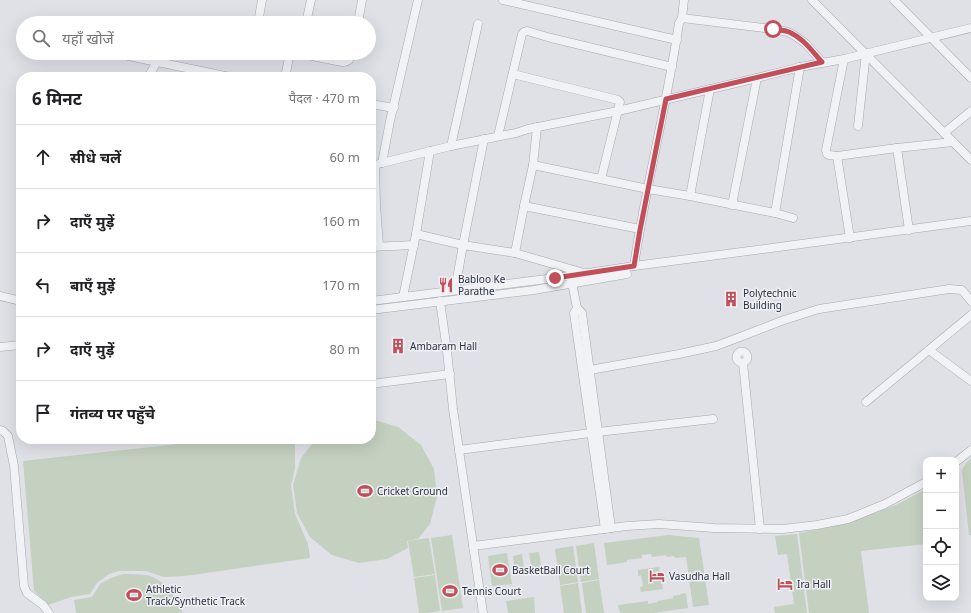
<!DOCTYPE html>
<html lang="hi">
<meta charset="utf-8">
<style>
body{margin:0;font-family:"Noto Sans","Noto Sans Devanagari",sans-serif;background:#f2f2f2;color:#202124}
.controls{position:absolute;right:12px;bottom:12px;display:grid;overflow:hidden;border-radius:8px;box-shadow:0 4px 16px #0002}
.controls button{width:36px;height:36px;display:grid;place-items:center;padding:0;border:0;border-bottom:1px solid #e0e0e0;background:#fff;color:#202124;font:20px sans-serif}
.stop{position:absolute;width:12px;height:12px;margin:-9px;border:3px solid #c24e5a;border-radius:50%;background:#fff}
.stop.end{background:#c24e5a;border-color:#fff;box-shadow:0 1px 4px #0008}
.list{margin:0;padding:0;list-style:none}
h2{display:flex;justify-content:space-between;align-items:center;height:52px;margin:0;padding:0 16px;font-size:17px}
h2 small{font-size:13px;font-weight:400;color:#757577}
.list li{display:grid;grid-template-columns:26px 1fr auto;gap:12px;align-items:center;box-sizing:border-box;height:64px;padding:0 16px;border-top:1px solid #e0e0e0}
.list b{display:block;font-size:15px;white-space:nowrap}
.list em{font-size:13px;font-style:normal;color:#757577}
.icon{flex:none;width:22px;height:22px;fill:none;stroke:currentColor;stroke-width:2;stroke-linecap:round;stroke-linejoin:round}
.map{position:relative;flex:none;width:971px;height:613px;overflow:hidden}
.search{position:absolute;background:#fff;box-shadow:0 4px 16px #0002;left:16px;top:16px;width:360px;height:44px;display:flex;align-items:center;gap:10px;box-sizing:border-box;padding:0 14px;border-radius:22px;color:#757577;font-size:15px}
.panel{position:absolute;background:#fff;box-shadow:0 4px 16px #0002;left:16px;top:72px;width:360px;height:372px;border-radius:16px}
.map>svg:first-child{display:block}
.green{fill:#c4d0c0}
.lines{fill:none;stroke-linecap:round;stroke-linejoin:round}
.minor-casing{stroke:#a5a8b0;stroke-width:9}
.minor{stroke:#f1f2f5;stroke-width:8}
.route{stroke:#c24e5a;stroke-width:5}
.labels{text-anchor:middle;stroke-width:3;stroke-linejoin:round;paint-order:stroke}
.poi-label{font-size:10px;fill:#292f3c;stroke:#eef0f5;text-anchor:start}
</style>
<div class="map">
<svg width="971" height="613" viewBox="0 0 971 613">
<rect width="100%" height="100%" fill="#dfe1e7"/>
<!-- green -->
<g class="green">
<path d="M371,419l27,8 23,18 13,24 3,28 -7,27 -12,15 -11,2 1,7 -21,11 -28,4 -27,-8 -22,-18 -13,-24 -4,-28 8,-27 15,-19h55z"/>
<path d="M223,439h72v29l-4,17 4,29 13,30 2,14 -125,18 -21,1 -18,-6h-27l-10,3 -12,9 -7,11 -19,3 -23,8 -14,-14 -11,-130z"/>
<path d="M971,458v77h-2l-7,-65 4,-7z"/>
<path d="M926,489v55l-65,7 8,62h-60l-10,-80 46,-9 51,-19z"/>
<path d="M797,534l10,79h-32l-1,-6 20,-3 -7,-50 -9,1 -3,-19z"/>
<path d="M452,535l11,73 -21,3 -11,-73z"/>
<path d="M668,535l31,3 10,67 -16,2 -7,-50 -11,1 -1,-2 -7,1 -1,-2 -14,2 -1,-3 -9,1v3l-15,2v2l-20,3 -3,-22z"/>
<path d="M429,538l6,36 -21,3 -6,-36z"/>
<path d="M594,543l5,36 -18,3 -5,-36z"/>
<path d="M573,546l5,36 -18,3 -5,-36z"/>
<path d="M539,552l3,19 -10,2 -3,-20z"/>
<path d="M507,553l5,31 -20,2 -4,-30z"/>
<path d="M522,554l3,20 -10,1 -2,-19z"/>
<path d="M659,567l4,22 -22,3 -1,-5 3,-1 -2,-11 -3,1v-6z"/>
<path d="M123,574c7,0 15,0 22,1 17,2 35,22 37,38h-106l-2,-13 18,-3 8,-13 11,-6z"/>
<path d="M435,575l5,36 -13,2h-8l-5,-35z"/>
<path d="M599,580l5,33h-18l-4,-30z"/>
<path d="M578,583l4,30h-18l-4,-27z"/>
<path d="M686,593l2,15 -35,5h-33l-2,-8 30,-4v3l10,-2v-1l15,-3v-2l7,-1v-1z"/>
<path d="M534,597l1,16h-27l-2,-12z"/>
</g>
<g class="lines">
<!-- minor casing -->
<g class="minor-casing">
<g id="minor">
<path d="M503,0l174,40"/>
<path d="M812,0l159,160"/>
<path d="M894,0l77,78"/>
<path d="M682,18l2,-18"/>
<path d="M258,23l4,-23"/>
<path d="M306,23l5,-23"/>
<path d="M358,23l4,-23"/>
<path d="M114,53l116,24"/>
<path d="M297,53l45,9c7,0 9,-3 10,-9"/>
<path d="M844,59l-18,91 1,4 2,1 8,1 60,-8"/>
<path d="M513,74l105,26 2,2 -19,77"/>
<path d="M148,77l9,-15"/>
<path d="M285,77l5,-24"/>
<path d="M371,104l23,4"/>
<path d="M858,126l8,-73"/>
<path d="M944,133l27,-22"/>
<path d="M498,136l24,-102 2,-2 3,-1 24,7 121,29"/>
<path d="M451,146l27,-122"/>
<path d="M837,156l13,82"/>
<path d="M382,163l8,-42 28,-121"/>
<path d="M375,165l1,40 3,41"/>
<path d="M533,165l115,24 42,7 85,17 18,5"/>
<path d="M371,166l11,-3 69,-17 65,-13 12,-4 90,-18 139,-33 43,-11 44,-8 127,-31"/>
<path d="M690,196l20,-107"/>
<path d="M732,205l25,-127"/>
<path d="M524,206l116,23"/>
<path d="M775,213l25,-146"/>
<path d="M909,230l-12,-82 56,-6"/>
<path d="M416,234l47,11 52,8 69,20"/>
<path d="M371,247l43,-2"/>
<path d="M515,253l9,-47 9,-41 4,-38"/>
<path d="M634,266c12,-82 33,-161 45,-243l3,-5 91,11 15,3 7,4 10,7 17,19"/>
<path d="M572,283l5,25 -3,5 31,216"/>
<path d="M455,290l8,-45 21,-106"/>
<path d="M0,296l21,5"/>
<path d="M403,297l13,-63 14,-83"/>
<path d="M371,301l184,-23 79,-12 160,-21 177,-24"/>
<path d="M440,301l7,50 6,58 30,204"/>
<path d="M577,308l5,5 29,215"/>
<path d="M371,310l163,-20 93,-16"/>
<path d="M0,347l21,-2"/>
<path d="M929,350l42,31"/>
<circle cx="742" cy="357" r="5.5"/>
<path d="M743,363l17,166"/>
<path d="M590,370l89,-16 37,-8 24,-9 44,-17 35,-11 130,-20 13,1 9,11"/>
<path d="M371,384l79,-10"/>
<path d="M866,402l105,-87"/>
<path d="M0,430l3,1 5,5 6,30 10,120 3,7 16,12 6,8"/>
<path d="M459,450l139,-18 115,-13"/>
<path d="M956,462l15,-12"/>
<path d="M473,546l154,-20 32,-2 55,4 69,1 34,-4 31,-6 37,-15 41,-22"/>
</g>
</g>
<!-- minor -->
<use href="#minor" class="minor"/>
</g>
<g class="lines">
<!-- route -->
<path class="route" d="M555,278l79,-12 6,-36 26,-131 156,-37c-10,-11 -19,-24 -33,-30 -5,-2 -11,-2 -16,-3"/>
</g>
<!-- icons -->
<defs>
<g id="restaurant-bare" transform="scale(1.2)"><path d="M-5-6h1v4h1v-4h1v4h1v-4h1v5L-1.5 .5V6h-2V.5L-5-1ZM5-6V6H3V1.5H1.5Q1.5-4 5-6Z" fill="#c24e5a" stroke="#eef0f5" stroke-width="2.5" paint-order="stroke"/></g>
<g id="building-bare" transform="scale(1.2)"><path d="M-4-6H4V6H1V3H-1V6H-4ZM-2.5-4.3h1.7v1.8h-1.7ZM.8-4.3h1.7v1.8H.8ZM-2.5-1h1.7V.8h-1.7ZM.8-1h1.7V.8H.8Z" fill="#c24e5a" stroke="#eef0f5" stroke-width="2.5" paint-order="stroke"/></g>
<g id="stadium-bare" transform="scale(1.2)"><path d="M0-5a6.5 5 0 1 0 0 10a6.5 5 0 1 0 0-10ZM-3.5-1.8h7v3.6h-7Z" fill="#c24e5a" stroke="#eef0f5" stroke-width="2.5" paint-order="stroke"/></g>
<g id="hotel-bare" transform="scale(1.2)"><path d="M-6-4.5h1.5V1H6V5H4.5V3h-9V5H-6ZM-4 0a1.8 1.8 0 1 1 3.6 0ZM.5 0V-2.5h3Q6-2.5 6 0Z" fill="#c24e5a" stroke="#eef0f5" stroke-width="2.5" paint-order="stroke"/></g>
</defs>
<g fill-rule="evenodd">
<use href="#restaurant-bare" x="446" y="285"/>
<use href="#building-bare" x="731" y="299"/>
<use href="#building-bare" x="398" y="346"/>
<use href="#stadium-bare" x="365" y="491"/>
<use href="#stadium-bare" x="500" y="570"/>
<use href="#hotel-bare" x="657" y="576"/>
<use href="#hotel-bare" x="785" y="584"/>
<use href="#stadium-bare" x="450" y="591"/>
<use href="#stadium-bare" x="134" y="595"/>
</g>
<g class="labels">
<!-- poi labels -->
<g class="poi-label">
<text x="458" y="283">Babloo Ke<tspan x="458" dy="12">Parathe</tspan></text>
<text x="743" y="297">Polytechnic<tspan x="743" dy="12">Building</tspan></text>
<text x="410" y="350">Ambaram Hall</text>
<text x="377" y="495">Cricket Ground</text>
<text x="512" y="574">BasketBall Court</text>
<text x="669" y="580">Vasudha Hall</text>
<text x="797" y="588">Ira Hall</text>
<text x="146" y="593">Athletic<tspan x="146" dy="12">Track/Synthetic Track</tspan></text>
<text x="462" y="595">Tennis Court</text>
</g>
</g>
</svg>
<div class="controls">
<button>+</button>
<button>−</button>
<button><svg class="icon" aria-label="locate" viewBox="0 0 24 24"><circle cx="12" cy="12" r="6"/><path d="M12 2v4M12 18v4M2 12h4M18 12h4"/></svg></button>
<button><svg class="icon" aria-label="layers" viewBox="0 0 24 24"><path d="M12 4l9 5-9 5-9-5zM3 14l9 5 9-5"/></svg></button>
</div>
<div class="stop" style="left:773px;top:29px"></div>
<div class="stop end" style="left:555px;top:278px"></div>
<div class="search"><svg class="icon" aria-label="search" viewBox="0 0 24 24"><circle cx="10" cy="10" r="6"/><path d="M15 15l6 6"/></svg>यहाँ खोजें</div>
<section class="panel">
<h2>6 मिनट<small>पैदल · 470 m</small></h2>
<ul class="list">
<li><svg class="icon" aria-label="ahead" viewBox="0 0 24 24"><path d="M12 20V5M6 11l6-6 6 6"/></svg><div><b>सीधे चलें</b></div><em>60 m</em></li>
<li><svg class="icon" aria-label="right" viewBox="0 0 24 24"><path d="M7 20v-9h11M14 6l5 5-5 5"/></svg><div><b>दाएँ मुड़ें</b></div><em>160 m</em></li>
<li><svg class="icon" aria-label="left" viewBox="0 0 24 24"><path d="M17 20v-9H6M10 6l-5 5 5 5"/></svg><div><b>बाएँ मुड़ें</b></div><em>170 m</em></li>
<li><svg class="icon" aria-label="right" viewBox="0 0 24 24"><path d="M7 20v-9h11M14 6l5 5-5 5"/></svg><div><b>दाएँ मुड़ें</b></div><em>80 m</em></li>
<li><svg class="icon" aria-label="arrive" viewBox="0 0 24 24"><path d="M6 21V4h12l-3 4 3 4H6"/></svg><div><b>गंतव्य पर पहुँचे</b></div></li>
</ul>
</section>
</div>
